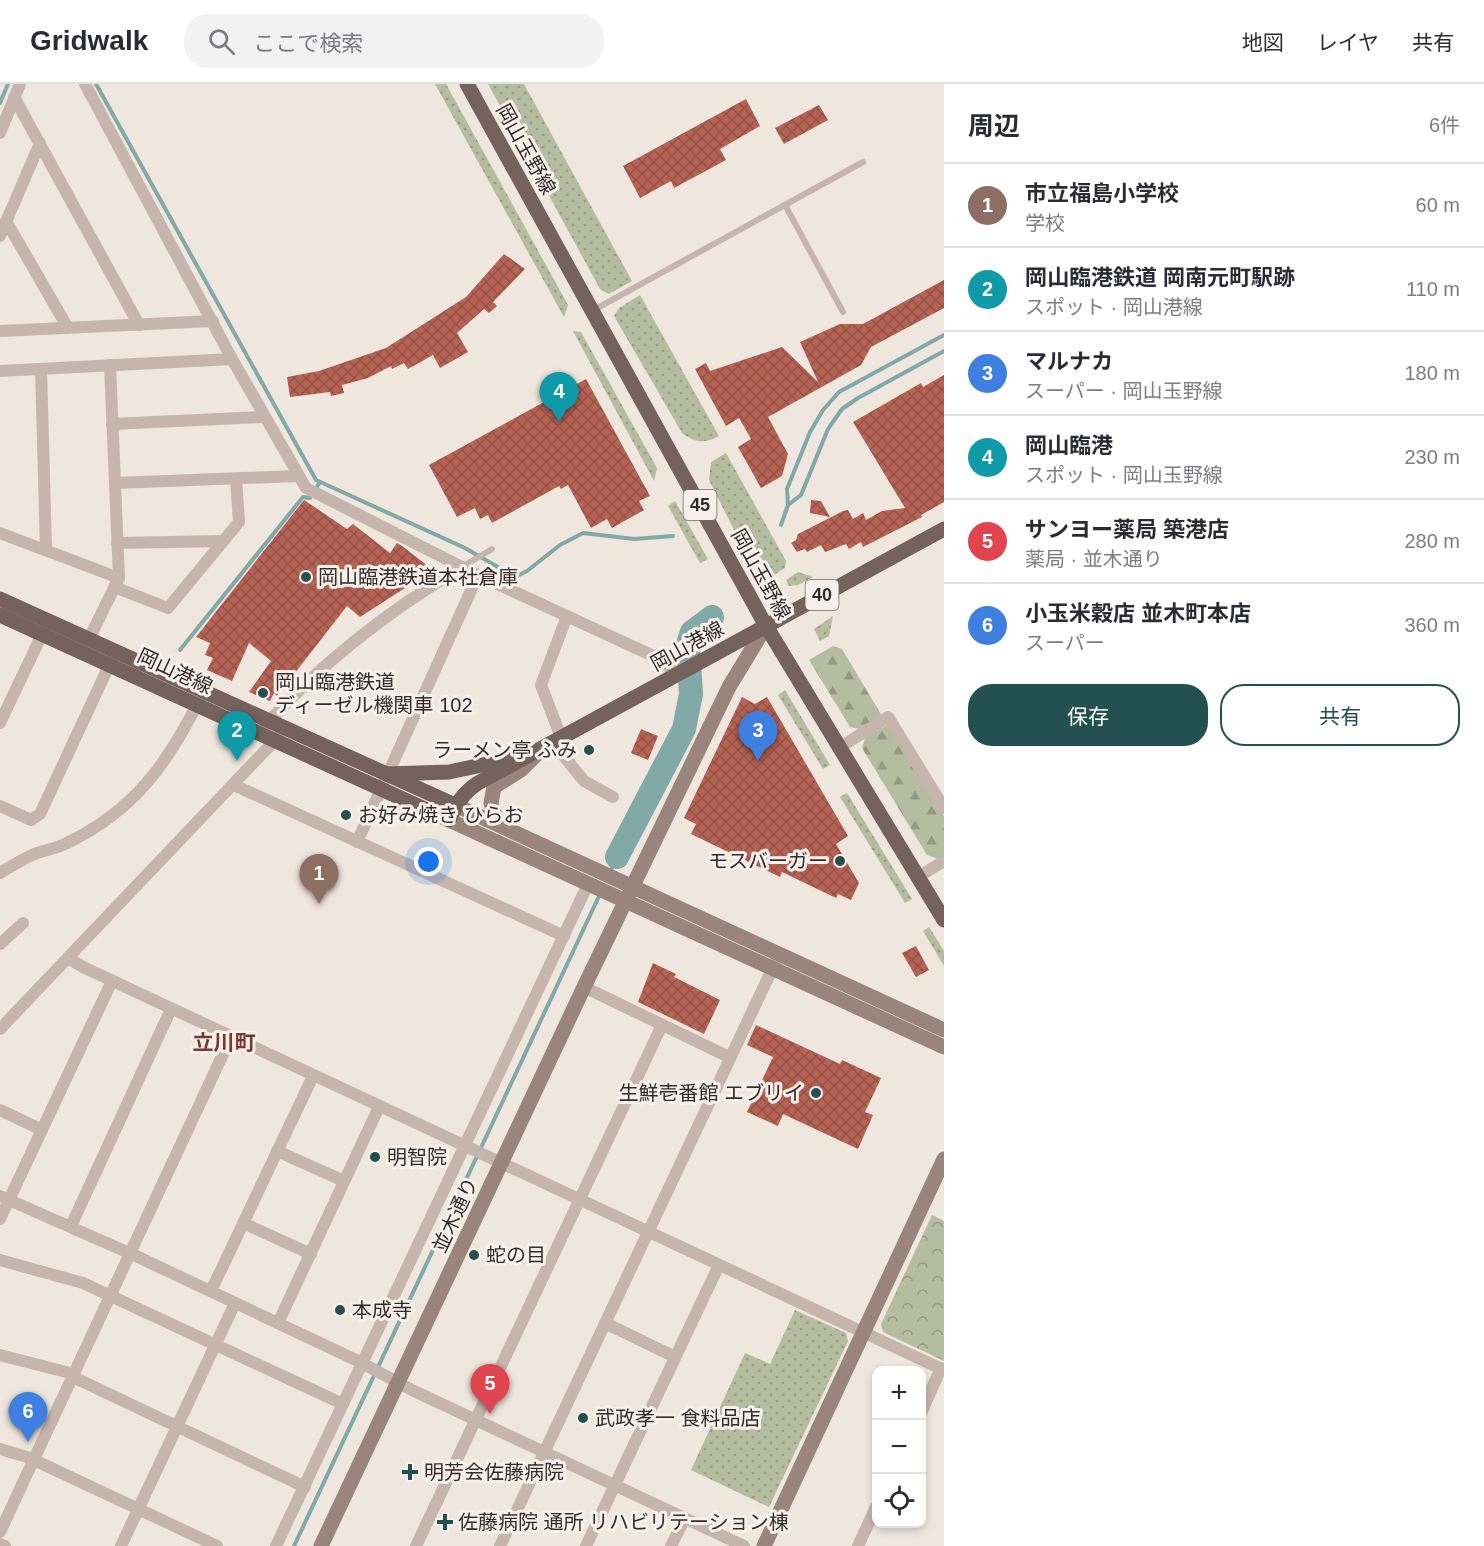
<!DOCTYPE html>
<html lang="ja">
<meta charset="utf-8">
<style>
body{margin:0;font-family:Helvetica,"Noto Sans JP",sans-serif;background:#f2f2f3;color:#2b2b33}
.controls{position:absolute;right:18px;bottom:18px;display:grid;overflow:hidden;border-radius:12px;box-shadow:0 3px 9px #0003}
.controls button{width:54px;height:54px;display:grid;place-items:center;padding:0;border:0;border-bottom:2px solid #e1e1e2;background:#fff;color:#2b2b33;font:30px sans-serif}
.you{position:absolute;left:429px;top:778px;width:21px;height:21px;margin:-15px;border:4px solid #fff;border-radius:50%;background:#1a73e8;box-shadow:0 0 0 9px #1a73e833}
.badge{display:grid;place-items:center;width:39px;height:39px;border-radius:50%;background:#245150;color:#fff;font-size:20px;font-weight:700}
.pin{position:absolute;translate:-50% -50px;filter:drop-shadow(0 2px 3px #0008)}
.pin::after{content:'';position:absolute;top:32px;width:21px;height:18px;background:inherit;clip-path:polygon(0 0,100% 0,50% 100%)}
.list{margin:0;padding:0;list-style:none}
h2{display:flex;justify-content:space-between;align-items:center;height:78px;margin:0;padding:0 24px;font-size:26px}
h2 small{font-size:20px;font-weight:400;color:#7c7c81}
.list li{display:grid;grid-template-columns:39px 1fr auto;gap:18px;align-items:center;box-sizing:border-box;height:84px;padding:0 24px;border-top:2px solid #e1e1e2}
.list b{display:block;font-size:22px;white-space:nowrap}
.list p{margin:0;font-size:20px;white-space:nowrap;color:#7c7c81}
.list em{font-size:20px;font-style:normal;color:#7c7c81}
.actions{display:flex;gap:12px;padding:18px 24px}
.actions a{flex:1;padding:14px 0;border:2px solid #245150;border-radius:24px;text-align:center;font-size:21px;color:#245150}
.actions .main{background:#245150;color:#fff}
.icon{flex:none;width:33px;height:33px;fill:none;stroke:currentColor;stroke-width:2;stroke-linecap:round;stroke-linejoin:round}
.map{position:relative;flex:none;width:944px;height:1462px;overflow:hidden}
header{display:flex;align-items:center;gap:36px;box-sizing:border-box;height:84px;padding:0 30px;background:#fff;border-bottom:2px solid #e1e1e2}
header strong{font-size:28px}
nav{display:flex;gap:33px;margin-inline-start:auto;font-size:21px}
.search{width:420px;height:54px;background:#f2f2f3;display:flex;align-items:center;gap:15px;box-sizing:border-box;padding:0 21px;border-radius:24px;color:#7c7c81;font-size:22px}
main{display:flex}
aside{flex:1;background:#fff}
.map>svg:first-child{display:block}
.grass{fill:url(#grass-dots)}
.forest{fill:url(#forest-firs)}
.park{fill:url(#park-crowns)}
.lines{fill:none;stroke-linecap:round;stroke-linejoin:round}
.stream{stroke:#81a9a7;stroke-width:4}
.river{stroke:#81a9a7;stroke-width:24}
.building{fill:url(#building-cross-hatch)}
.lane{stroke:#c6b5ac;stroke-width:6}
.street{stroke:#c6b5ac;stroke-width:12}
.secondary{stroke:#99857d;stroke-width:15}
.primary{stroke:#75625d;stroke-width:15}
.poi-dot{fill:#245150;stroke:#f7f0ea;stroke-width:2}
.labels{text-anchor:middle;stroke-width:6;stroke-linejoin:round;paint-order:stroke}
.shield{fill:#f7f0ea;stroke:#6f6764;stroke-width:1.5}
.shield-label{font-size:18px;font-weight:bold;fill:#352c2a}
.street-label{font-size:20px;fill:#352c2a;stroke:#f7f0ea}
.poi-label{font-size:20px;fill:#352c2a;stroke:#f7f0ea;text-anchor:start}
.neighbourhood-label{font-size:21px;font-weight:bold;fill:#79382d;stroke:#f7f0ea}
</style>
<header>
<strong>Gridwalk</strong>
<div class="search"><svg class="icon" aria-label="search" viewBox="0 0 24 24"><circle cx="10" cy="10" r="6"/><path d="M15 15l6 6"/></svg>ここで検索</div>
<nav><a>地図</a><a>レイヤ</a><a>共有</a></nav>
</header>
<main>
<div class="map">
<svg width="944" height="1462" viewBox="0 0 944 1462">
<defs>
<pattern id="grass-dots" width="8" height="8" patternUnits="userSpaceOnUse" patternTransform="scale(1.5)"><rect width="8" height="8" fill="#b6bca0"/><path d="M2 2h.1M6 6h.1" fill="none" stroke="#959983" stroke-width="1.8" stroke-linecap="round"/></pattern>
<pattern id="forest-firs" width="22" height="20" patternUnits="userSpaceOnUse" patternTransform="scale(1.5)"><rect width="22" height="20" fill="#b6bca0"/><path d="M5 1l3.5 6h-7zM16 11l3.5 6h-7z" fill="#959983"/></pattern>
<pattern id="park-crowns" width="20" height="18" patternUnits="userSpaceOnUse" patternTransform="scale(1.5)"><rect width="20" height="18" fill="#b6bca0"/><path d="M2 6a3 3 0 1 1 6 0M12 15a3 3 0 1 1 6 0" fill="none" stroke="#959983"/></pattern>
<pattern id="building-cross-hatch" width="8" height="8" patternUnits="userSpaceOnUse" patternTransform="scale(1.5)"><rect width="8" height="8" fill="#b66355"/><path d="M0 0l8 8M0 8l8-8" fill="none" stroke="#955247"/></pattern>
</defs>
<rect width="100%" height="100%" fill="#efe6de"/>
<!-- grass -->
<g class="grass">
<path d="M435,0h11l122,221 -4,12z"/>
<path d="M488,0h36l108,197 -23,13 -9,-5z"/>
<path d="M640,211l79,141c-14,8 -24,7 -37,-3l-68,-117 5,-8z"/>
<path d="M573,247l8,1 76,136 -3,13z"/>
<path d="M726,369l60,108 -1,7 -19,12 -10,-6 -47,-94 2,-18z"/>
<path d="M675,417l33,58 -8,4 -32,-57z"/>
<path d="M798,488l15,5 -15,8 -9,1 -3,-6z"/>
<path d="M775,502l7,13 -8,1 -14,-7z"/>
<path d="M833,532l-4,20 -9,5 -6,-12z"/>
<path d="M785,606l45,75 -7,4 -45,-74z"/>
<path d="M847,709l65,106 -7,4 -65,-106z"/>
<path d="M929,843l15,24v15l-21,-35z"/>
<path d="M795,1226l51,23 2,8 -79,166 -78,-37 54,-117 25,11z"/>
</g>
<!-- forest -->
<g class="forest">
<path d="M833,562l9,3 40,67 -23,13 -9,-2 -41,-67z"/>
<path d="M887,641l57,91v40l-6,3 -11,-4 -65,-107 3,-10z"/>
</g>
<!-- park -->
<path class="park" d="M932,1131l12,6v140l-61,-29 -2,-8z"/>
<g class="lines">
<!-- stream -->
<g class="stream">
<path d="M96,0l220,396 149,68 45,26 9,1 8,-4 33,-26 23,-12 51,6 39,-3"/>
<path d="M0,19l8,-19"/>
<path d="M788,421l-1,-16 23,-57 13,-22 16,-18 105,-57"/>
<path d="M781,441l7,-20 13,-10 27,-66 14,-20 16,-11 86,-47"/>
<path d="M180,566l123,-153 7,1 10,-16"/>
<path d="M610,788l7,-15"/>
<path d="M294,1462l307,-654"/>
</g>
<!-- river -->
<path class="river" d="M617,773l67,-128 7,-35 -3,-50 4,-12 20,-15"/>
</g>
<!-- building -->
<g class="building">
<path d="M746,15l14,27 -40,23 6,11 -52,28 -3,-7 -31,17 -17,-32z"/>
<path d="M819,21l9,15 -44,24 -9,-16z"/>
<path d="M504,170l21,15 -32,33 4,4 -8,7 -5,-4 -27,24 11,19 -28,16 -7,-13 -25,14 -4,-6 -12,6 -1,-3 -23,12 -26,7 2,8 -13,3 -1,-4 -40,5 -3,-20 32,-6 67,-23 80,-51z"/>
<path d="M944,196v28l-73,39 -10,18 -93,52 20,37 -6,22 -21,12 -23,-41 13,-8 -12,-21 -13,8 -31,-57 11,-6 4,8 72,-24 36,35 -18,-40 40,-18h23z"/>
<path d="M944,291v127l-23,13 1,2 -59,30 -2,-5 -12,7 -3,-5 -21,8 -4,-7 -14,7 -2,-3 -8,3 -6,-9 5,-3 2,-6 45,-23 5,-1 5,9 10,-6 3,7 16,-9 23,-3 -52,-86 68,-39 2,4z"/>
<path d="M586,295l64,117 -11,5 5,9 -32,18 -5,-9 -16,9 -23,-43 -7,4 -2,-3 -67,37 -4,-8 -8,4 -5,-11 -18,9 -28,-52z"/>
<path d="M304,416l43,29 6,-5 37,29 7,-10 5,3 31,24 -73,47 -13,-11 -70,90 -3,-3 -4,8 -21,-9 22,-31 -22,-18 -17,38 -25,-11 6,-12 -8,-3 5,-12 -14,-6z"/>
<path d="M811,416l10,1 9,16 -20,-4z"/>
<path d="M742,613l13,7 12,-7 81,139 -12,8 23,39 -8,17 -13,-6 -2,4 -54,-26 -2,5 -89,-43 5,-10 -12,-6z"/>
<path d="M641,645l17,7 -10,24 -17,-7z"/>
<path d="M916,862l13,24 -13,7 -14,-24z"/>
<path d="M653,879l23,11 -2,3 46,23 -16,34 -66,-32z"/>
<path d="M756,941l84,39 2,-4 39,18 -16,34 8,3 -15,34 -75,-35 -5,12 -31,-14 26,-55 -26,-12z"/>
</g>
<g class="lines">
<!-- lane -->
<g class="lane">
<path d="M785,121l58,107"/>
<path d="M592,227l271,-149"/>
<path d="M462,483l30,-18"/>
</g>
<!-- street -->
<g class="street">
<path d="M85,0l147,275 74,129 172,87 184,85 16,16"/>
<path d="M14,13l125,228"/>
<path d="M0,49l20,-49"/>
<path d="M6,137l62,107"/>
<path d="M0,152l40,-93"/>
<path d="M0,247l213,-10"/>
<path d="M41,285l5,181"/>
<path d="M0,287l232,-12"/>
<path d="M112,340l152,-7"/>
<path d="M115,399l182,-7"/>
<path d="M0,449l119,45"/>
<path d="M117,459l106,-2"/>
<path d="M114,503l54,21 71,-86 -3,-43"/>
<path d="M85,563l34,-69 -9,-213"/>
<path d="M0,639l45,-95"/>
<path d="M264,643c57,-64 124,-116 198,-160"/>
<path d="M562,656l-21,-55 26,-69"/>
<path d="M554,660l30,37 29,16"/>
<path d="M839,664l49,-31 56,91"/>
<path d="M234,701l330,151"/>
<path d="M0,722l31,14 9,-6 73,-157"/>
<path d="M357,758l121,-267"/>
<path d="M0,789c10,-6 21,-13 32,-18 11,-5 24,-6 35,-12 68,-33 100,-79 133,-144"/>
<path d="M918,793l26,-16"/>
<path d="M0,860l23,-21"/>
<path d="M68,874l15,9 861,403"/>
<path d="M584,903l145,70"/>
<path d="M0,945l279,-293"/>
<path d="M0,1026l42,20"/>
<path d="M277,1067l67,30"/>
<path d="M0,1112l136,60 220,104 56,30 332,156"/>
<path d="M0,1135l112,-238"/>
<path d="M243,1139l68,31"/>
<path d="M71,1142l100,-217"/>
<path d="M0,1176l83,23 260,121"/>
<path d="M211,1207l102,-215"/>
<path d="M278,1239l101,-216"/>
<path d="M605,1239l70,34"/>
<path d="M0,1271l74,19"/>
<path d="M73,1293l232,110"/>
<path d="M922,1327l19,-43"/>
<path d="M0,1365l34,10"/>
<path d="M34,1376l183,86"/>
<path d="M0,1448l231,-495"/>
<path d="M0,1460l5,2"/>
<path d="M121,1462l114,-243"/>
<path d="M276,1462l312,-662"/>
<path d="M416,1462l246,-521"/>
<path d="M500,1462l276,-585"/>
<path d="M586,1462l133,-281"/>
<path d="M671,1462l14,-28"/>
<path d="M858,1462l18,-39"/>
</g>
<!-- secondary -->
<g class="secondary">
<path d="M455,721l489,225"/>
<path d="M449,736l495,227"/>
<path d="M498,740l-7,-21 3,-16 27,-17 18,-18"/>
<path d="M321,1462l263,-559 145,-300 37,-61"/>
<path d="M764,1462l180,-387"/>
</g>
<!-- primary -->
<g class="primary">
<path d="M467,0l299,542 178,294"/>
<path d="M0,515l455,206"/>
<path d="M0,531l449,205c7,-16 14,-27 29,-37l466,-254"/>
<path d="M387,690l62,-2 62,-13"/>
</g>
</g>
<!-- markers -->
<g class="poi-dot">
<circle cx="306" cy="493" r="6"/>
<circle cx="263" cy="609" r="6"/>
<circle cx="589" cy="666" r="6"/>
<circle cx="346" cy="731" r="6"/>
<circle cx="840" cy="777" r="6"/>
<circle cx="816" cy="1009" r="6"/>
<circle cx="375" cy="1073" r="6"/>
<circle cx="474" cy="1171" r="6"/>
<circle cx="340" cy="1226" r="6"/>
<circle cx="583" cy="1334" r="6"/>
<path d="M407 1379h6v6h6v6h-6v6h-6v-6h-6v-6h6z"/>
<path d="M442 1429h6v6h6v6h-6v6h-6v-6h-6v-6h6z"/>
</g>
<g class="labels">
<!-- shield labels -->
<g class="shield">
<rect x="683.5" y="406" width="33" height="30" rx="4.5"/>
<rect x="805.5" y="496" width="33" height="30" rx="4.5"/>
</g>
<g class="shield-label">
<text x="700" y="427">45</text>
<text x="822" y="517">40</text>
</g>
<!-- street labels -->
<g class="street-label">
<text transform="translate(526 65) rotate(61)" y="7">岡山玉野線</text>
<text transform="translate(761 490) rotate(61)" y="7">岡山玉野線</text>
<text transform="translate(687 562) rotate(-29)" y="7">岡山港線</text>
<text transform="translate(175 587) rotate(25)" y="7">岡山港線</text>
<text transform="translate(455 1131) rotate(-65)" y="7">並木通り</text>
</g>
<!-- poi labels -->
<g class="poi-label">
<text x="318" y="500">岡山臨港鉄道本社倉庫</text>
<text x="275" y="605">岡山臨港鉄道<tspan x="275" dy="23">ディーゼル機関車 102</tspan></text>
<text x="577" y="673" text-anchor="end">ラーメン亭 ふみ</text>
<text x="358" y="738">お好み焼き ひらお</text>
<text x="828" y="784" text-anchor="end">モスバーガー</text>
<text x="804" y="1016" text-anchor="end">生鮮壱番館 エブリイ</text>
<text x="387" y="1080">明智院</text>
<text x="486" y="1178">蛇の目</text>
<text x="352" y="1233">本成寺</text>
<text x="595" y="1341">武政孝一 食料品店</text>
<text x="424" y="1395">明芳会佐藤病院</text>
<text x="458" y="1445">佐藤病院 通所 リハビリテーション棟</text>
</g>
<!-- neighbourhood labels -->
<g class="neighbourhood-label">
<text x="224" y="966">立川町</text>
</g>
</g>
</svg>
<div class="controls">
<button>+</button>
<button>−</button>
<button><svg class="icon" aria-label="locate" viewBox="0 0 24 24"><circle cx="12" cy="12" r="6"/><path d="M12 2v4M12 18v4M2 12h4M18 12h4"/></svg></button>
</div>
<div class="you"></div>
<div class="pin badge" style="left:319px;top:820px;background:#8d6e63">1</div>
<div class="pin badge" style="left:237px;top:677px;background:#0f9aa8">2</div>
<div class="pin badge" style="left:758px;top:677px;background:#3f7fe0">3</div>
<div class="pin badge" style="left:559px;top:338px;background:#0f9aa8">4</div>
<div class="pin badge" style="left:490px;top:1330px;background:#e0444e">5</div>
<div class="pin badge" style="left:28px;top:1358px;background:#3f7fe0">6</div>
</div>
<aside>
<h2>周辺<small>6件</small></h2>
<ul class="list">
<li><span class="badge" style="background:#8d6e63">1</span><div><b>市立福島小学校</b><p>学校</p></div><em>60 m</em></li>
<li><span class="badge" style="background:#0f9aa8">2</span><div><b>岡山臨港鉄道 岡南元町駅跡</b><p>スポット · 岡山港線</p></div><em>110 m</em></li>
<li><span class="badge" style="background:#3f7fe0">3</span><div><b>マルナカ</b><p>スーパー · 岡山玉野線</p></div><em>180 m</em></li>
<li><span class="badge" style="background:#0f9aa8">4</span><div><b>岡山臨港</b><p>スポット · 岡山玉野線</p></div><em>230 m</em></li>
<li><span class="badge" style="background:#e0444e">5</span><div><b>サンヨー薬局 築港店</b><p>薬局 · 並木通り</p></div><em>280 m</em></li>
<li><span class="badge" style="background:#3f7fe0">6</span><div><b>小玉米穀店 並木町本店</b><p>スーパー</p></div><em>360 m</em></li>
</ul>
<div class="actions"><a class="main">保存</a><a>共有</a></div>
</aside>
</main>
